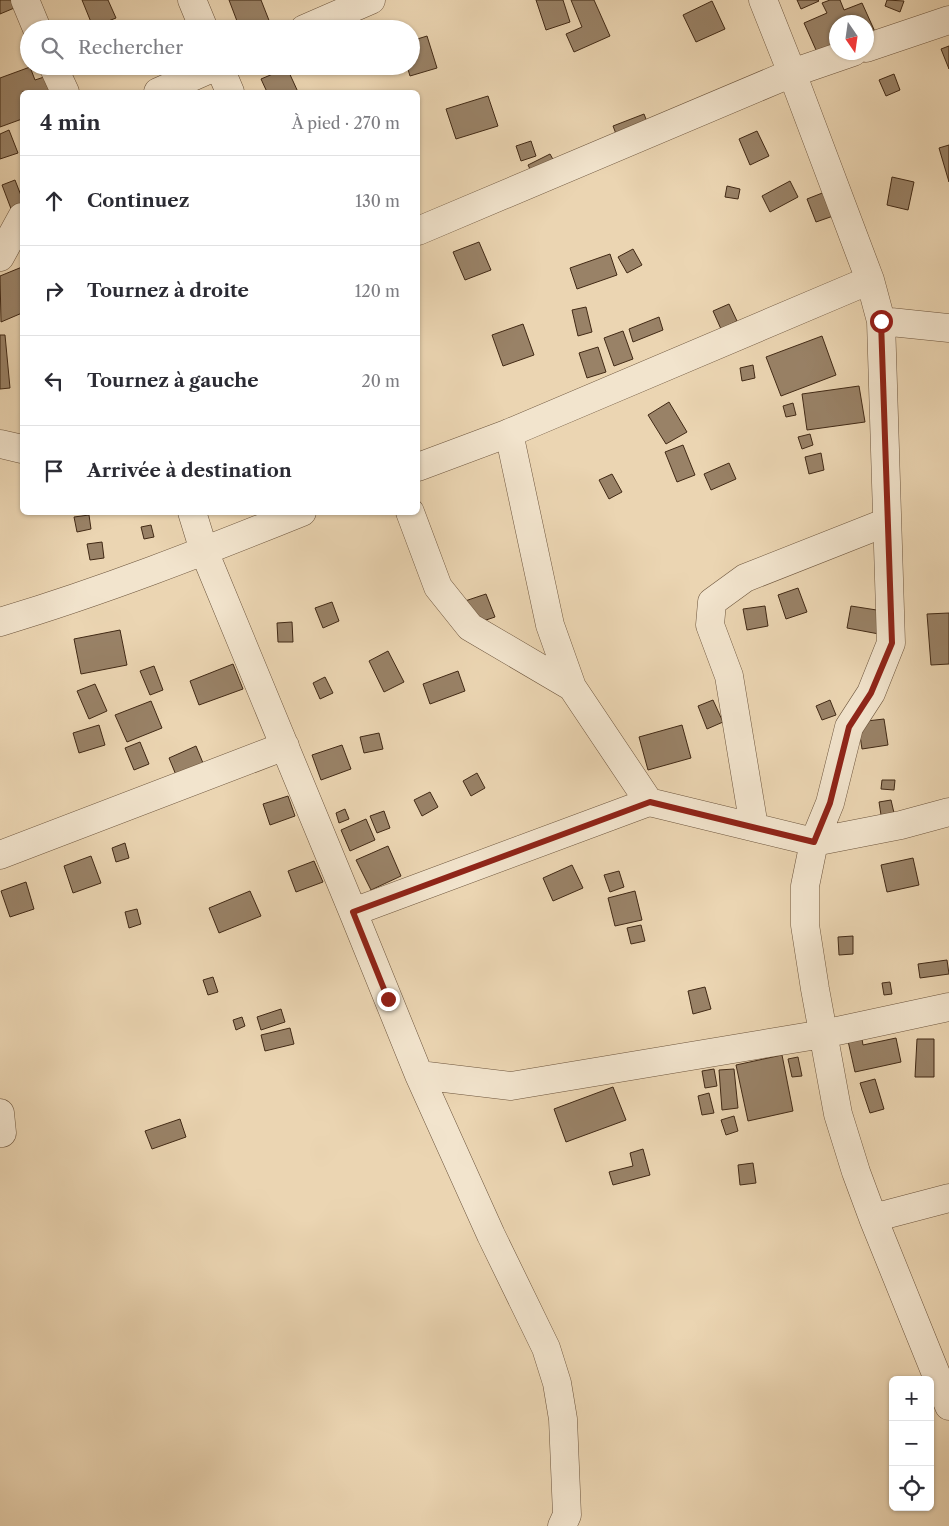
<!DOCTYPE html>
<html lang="fr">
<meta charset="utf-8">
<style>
:root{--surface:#fff;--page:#f2f2f3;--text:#2b2b33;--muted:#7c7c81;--line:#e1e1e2}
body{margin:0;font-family:"Libre Caslon Text",serif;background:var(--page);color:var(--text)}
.controls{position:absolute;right:15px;bottom:15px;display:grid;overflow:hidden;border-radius:8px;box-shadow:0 1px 4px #0004}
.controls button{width:45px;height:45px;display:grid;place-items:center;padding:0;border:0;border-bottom:1px solid var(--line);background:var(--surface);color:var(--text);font:25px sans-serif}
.compass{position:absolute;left:829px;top:15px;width:45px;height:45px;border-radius:50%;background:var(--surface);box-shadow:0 1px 4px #0004;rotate:167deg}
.stop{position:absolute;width:15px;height:15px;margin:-11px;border:4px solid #8f2418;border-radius:50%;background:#fff}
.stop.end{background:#8f2418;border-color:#fff;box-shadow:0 1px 5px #0008}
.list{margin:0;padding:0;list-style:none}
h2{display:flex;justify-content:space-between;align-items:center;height:65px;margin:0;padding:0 20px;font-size:21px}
h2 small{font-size:16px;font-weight:400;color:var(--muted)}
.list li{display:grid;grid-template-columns:32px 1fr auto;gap:15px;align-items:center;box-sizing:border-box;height:90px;padding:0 20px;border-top:1px solid var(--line)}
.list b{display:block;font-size:19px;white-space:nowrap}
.list em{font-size:16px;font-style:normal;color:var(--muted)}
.icon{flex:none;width:28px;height:28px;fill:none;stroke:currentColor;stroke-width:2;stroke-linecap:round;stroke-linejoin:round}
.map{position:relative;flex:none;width:949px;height:1526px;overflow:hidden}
.search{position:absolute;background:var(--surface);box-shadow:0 1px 4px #0004;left:20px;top:20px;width:400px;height:55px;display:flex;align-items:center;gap:12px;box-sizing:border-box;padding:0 18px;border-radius:28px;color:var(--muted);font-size:19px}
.panel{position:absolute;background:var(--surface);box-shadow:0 1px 4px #0004;left:20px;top:90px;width:400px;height:425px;border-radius:8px}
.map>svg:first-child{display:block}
.building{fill:#998267;stroke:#412915}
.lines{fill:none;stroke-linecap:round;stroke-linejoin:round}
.minor-casing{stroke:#6c543c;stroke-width:29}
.minor{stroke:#f2e4cd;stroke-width:28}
.route{stroke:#8f2418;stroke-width:6}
</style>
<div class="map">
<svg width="949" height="1526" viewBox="0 0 949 1526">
<rect width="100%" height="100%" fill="#ebd5b2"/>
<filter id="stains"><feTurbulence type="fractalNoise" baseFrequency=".004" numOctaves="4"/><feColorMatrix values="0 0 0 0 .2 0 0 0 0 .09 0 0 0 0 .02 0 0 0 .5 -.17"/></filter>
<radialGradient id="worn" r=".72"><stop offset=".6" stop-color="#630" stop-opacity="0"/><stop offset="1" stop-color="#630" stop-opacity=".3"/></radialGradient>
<path class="building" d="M 0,0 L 17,0 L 19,6 L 0,14 Z
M 82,0 L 108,0 L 116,18 L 93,27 Z
M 229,0 L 261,0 L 272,28 L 240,29 Z
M 536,0 L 563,0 L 570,22 L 546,30 Z
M 571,0 L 594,0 L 610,36 L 574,52 L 566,34 L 582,27 Z
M 797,0 L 818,0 L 819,1 L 801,9 Z
M 830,0 L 840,0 L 844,10 L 862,3 L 876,34 L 866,39 L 866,22 L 836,22 L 836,52 L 820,59 L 804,23 L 827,13 L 822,3 Z
M 887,0 L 904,1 L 900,12 L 885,6 Z
M 712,1 L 725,29 L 696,42 L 683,15 Z
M 427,36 L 437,68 L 410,76 L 407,66 L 411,66 L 411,41 Z
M 949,46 L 949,69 L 941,49 Z
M 30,67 L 35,80 L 47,76 L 53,92 L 22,92 L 22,119 L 0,127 L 0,78 Z
M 287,68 L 298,92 L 267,92 L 261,79 Z
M 894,74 L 900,90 L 886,96 L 879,80 Z
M 488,96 L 498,126 L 456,139 L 446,109 Z
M 644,114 L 649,127 L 618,139 L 613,126 Z
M 9,130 L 18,153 L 0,159 L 0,134 Z
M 757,131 L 769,156 L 750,165 L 739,139 Z
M 531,141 L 536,156 L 521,161 L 516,146 Z
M 949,145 L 949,182 L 939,148 Z
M 550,154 L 555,163 L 533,175 L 528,165 Z
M 892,177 L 914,182 L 908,210 L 887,205 Z
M 15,180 L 22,198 L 22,210 L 13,214 L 2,185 Z
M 790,181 L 798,197 L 770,212 L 762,196 Z
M 727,186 L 740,189 L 738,199 L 725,197 Z
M 830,190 L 839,214 L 816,222 L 807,199 Z
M 479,242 L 491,270 L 465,280 L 453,252 Z
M 633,249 L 642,265 L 627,273 L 618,257 Z
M 610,254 L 617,275 L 577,289 L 570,268 Z
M 22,267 L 22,313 L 1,322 L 0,276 Z
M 729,304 L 737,321 L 721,329 L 713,311 Z
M 586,307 L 592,332 L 578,336 L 572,310 Z
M 659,317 L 663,330 L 633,342 L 629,329 Z
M 523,324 L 534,355 L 503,366 L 492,335 Z
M 623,331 L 633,359 L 614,366 L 604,338 Z
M 0,335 L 5,335 L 10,388 L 0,389 Z
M 822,336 L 836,375 L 781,396 L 766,357 Z
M 598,347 L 606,372 L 587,378 L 579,353 Z
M 753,365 L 755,378 L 742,381 L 740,368 Z
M 859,386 L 865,422 L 807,430 L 802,394 Z
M 669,402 L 687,432 L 666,444 L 648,415 Z
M 793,403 L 796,415 L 786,417 L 783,406 Z
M 810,434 L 813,445 L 802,449 L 798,437 Z
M 683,445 L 695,475 L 677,482 L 665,452 Z
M 821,453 L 824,470 L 809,474 L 805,457 Z
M 729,463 L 736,479 L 711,490 L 704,474 Z
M 612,474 L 622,492 L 609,499 L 599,480 Z
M 89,515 L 91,529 L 77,532 L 74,517 Z
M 151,525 L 154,537 L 144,539 L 141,527 Z
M 102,542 L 104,558 L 90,560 L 87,544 Z
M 798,588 L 807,612 L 786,619 L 778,595 Z
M 486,594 L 495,617 L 474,624 L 465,601 Z
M 332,602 L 339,621 L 323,628 L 315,608 Z
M 765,606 L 768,626 L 747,630 L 743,609 Z
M 851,606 L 883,611 L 879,634 L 847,628 Z
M 949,613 L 949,664 L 931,665 L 927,614 Z
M 292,622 L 293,642 L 278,642 L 277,623 Z
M 120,630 L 127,665 L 81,674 L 74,639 Z
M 388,651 L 404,682 L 384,692 L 369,661 Z
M 233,664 L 243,689 L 199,705 L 190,681 Z
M 154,666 L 163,690 L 150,695 L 140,671 Z
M 458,671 L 465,691 L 430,704 L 423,684 Z
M 325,677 L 333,693 L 320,699 L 313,683 Z
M 95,684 L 107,711 L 89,719 L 77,691 Z
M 713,700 L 723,722 L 707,729 L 698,706 Z
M 830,700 L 836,715 L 822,720 L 816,706 Z
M 151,701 L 162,728 L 127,742 L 115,715 Z
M 884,719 L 888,745 L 862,749 L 858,722 Z
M 99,725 L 105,745 L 79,753 L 73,733 Z
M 682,725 L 691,758 L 648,770 L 639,737 Z
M 379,733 L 383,749 L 364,753 L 360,737 Z
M 140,742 L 149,764 L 134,770 L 125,748 Z
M 342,745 L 351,769 L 321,780 L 312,755 Z
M 196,746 L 203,763 L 176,775 L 169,758 Z
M 477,773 L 485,788 L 471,796 L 463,781 Z
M 882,780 L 895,780 L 894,790 L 881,789 Z
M 430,792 L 438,807 L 422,816 L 414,800 Z
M 288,796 L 295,816 L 270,825 L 263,804 Z
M 891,800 L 894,813 L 881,815 L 879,802 Z
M 345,809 L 349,819 L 339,823 L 336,813 Z
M 384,811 L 390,828 L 377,833 L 370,816 Z
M 366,819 L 375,840 L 350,851 L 341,830 Z
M 125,843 L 129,858 L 116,862 L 112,848 Z
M 388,846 L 401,876 L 371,890 L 356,860 Z
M 91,856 L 101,883 L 73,893 L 64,866 Z
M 913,858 L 919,885 L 887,892 L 881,865 Z
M 314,861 L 323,882 L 296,892 L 288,871 Z
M 572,865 L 583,888 L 553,901 L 543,878 Z
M 619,871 L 624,887 L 610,892 L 604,875 Z
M 26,882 L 34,909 L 10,917 L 1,891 Z
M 250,891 L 261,916 L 219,933 L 209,908 Z
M 635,891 L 642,920 L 615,926 L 608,898 Z
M 137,909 L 141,924 L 129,928 L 125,912 Z
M 641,925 L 645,941 L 631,944 L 627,928 Z
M 853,936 L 853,954 L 839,955 L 838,937 Z
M 947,960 L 949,974 L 920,978 L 918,964 Z
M 213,977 L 218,992 L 208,995 L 203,980 Z
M 890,982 L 892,994 L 884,995 L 882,983 Z
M 705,987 L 711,1009 L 693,1014 L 688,991 Z
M 281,1009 L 285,1022 L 261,1030 L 257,1017 Z
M 242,1017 L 245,1026 L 236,1030 L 233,1020 Z
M 290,1028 L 294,1044 L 265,1051 L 261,1035 Z
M 896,1038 L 901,1062 L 855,1072 L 848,1041 L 862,1039 L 863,1045 Z
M 917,1039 L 934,1039 L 934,1077 L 915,1077 Z
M 782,1055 L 793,1111 L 748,1121 L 736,1065 Z
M 798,1057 L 802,1076 L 792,1077 L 788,1059 Z
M 714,1069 L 717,1086 L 705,1088 L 702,1071 Z
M 734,1069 L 738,1108 L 722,1110 L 719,1070 Z
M 875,1079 L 884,1109 L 870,1113 L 860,1083 Z
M 613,1087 L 626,1120 L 566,1142 L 554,1109 Z
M 709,1093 L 714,1113 L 702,1115 L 698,1096 Z
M 734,1116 L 738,1131 L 726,1135 L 721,1120 Z
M 180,1119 L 186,1137 L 152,1149 L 145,1131 Z
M 643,1149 L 650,1175 L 613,1185 L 609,1172 L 633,1166 L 630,1153 Z
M 753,1163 L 756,1183 L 740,1185 L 738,1165 Z"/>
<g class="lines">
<g class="minor-casing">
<path id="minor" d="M 25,0 L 37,29
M 192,0 L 204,29
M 763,0 L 792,73 L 870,280 L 881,321 L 891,643 L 871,693 L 849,727 L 830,803 L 814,842 L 805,886 L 805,925 L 815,989 L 838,1114 L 856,1172 L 873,1218 L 949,1406
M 304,29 L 371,0
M 866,48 L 949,20
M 53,66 L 65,92
M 219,66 L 230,92
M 158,92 L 217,66
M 418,231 L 792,73 L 853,52
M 0,257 L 22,217
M 881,321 L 949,328
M 509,433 L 550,625 L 572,687 L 649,802
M 0,444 L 22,449
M 418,467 L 509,433 L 870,280
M 192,512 L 204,551 L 353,912 L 419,1075 L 491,1235 L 546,1348 L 557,1383 L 563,1419 L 567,1515 L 562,1526
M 410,512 L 438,587 L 470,627 L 572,687
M 0,622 C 103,591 203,552 302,512
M 754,827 L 729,676 L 710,625 L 712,602 L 745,578 L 887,522
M 0,855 L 285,746
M 353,912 L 649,802 L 814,842 L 901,825 L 949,812
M 419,1075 L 511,1086 L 823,1034 L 949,1007
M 0,1113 L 2,1133
M 873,1218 L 949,1198"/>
</g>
<use href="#minor" class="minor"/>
</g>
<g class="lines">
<path class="route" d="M 388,999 L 353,912 L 650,802 L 814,842 L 830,803 L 849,727 L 871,693 L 892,643 L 881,321"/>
</g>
<rect width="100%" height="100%" filter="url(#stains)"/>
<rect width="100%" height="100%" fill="url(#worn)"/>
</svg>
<div class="controls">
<button>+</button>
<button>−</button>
<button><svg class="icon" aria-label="locate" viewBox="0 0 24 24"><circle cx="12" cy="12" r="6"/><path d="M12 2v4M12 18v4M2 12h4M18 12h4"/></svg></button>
</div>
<svg class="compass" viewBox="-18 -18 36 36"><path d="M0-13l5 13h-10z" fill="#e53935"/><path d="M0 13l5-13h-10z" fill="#7c7c81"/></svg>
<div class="stop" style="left:881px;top:321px"></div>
<div class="stop end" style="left:388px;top:999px"></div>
<div class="search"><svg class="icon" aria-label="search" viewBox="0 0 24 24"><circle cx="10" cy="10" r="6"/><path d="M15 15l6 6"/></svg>Rechercher</div>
<section class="panel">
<h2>4 min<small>À pied · 270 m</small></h2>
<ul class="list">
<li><svg class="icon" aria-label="ahead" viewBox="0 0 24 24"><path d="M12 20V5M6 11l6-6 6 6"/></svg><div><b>Continuez</b></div><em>130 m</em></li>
<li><svg class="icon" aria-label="right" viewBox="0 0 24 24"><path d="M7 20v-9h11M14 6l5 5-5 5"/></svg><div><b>Tournez à droite</b></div><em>120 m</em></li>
<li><svg class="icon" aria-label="left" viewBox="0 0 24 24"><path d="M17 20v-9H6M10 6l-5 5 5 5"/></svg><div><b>Tournez à gauche</b></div><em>20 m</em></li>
<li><svg class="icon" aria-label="arrive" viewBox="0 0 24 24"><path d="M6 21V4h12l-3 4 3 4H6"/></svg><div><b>Arrivée à destination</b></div></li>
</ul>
</section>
</div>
